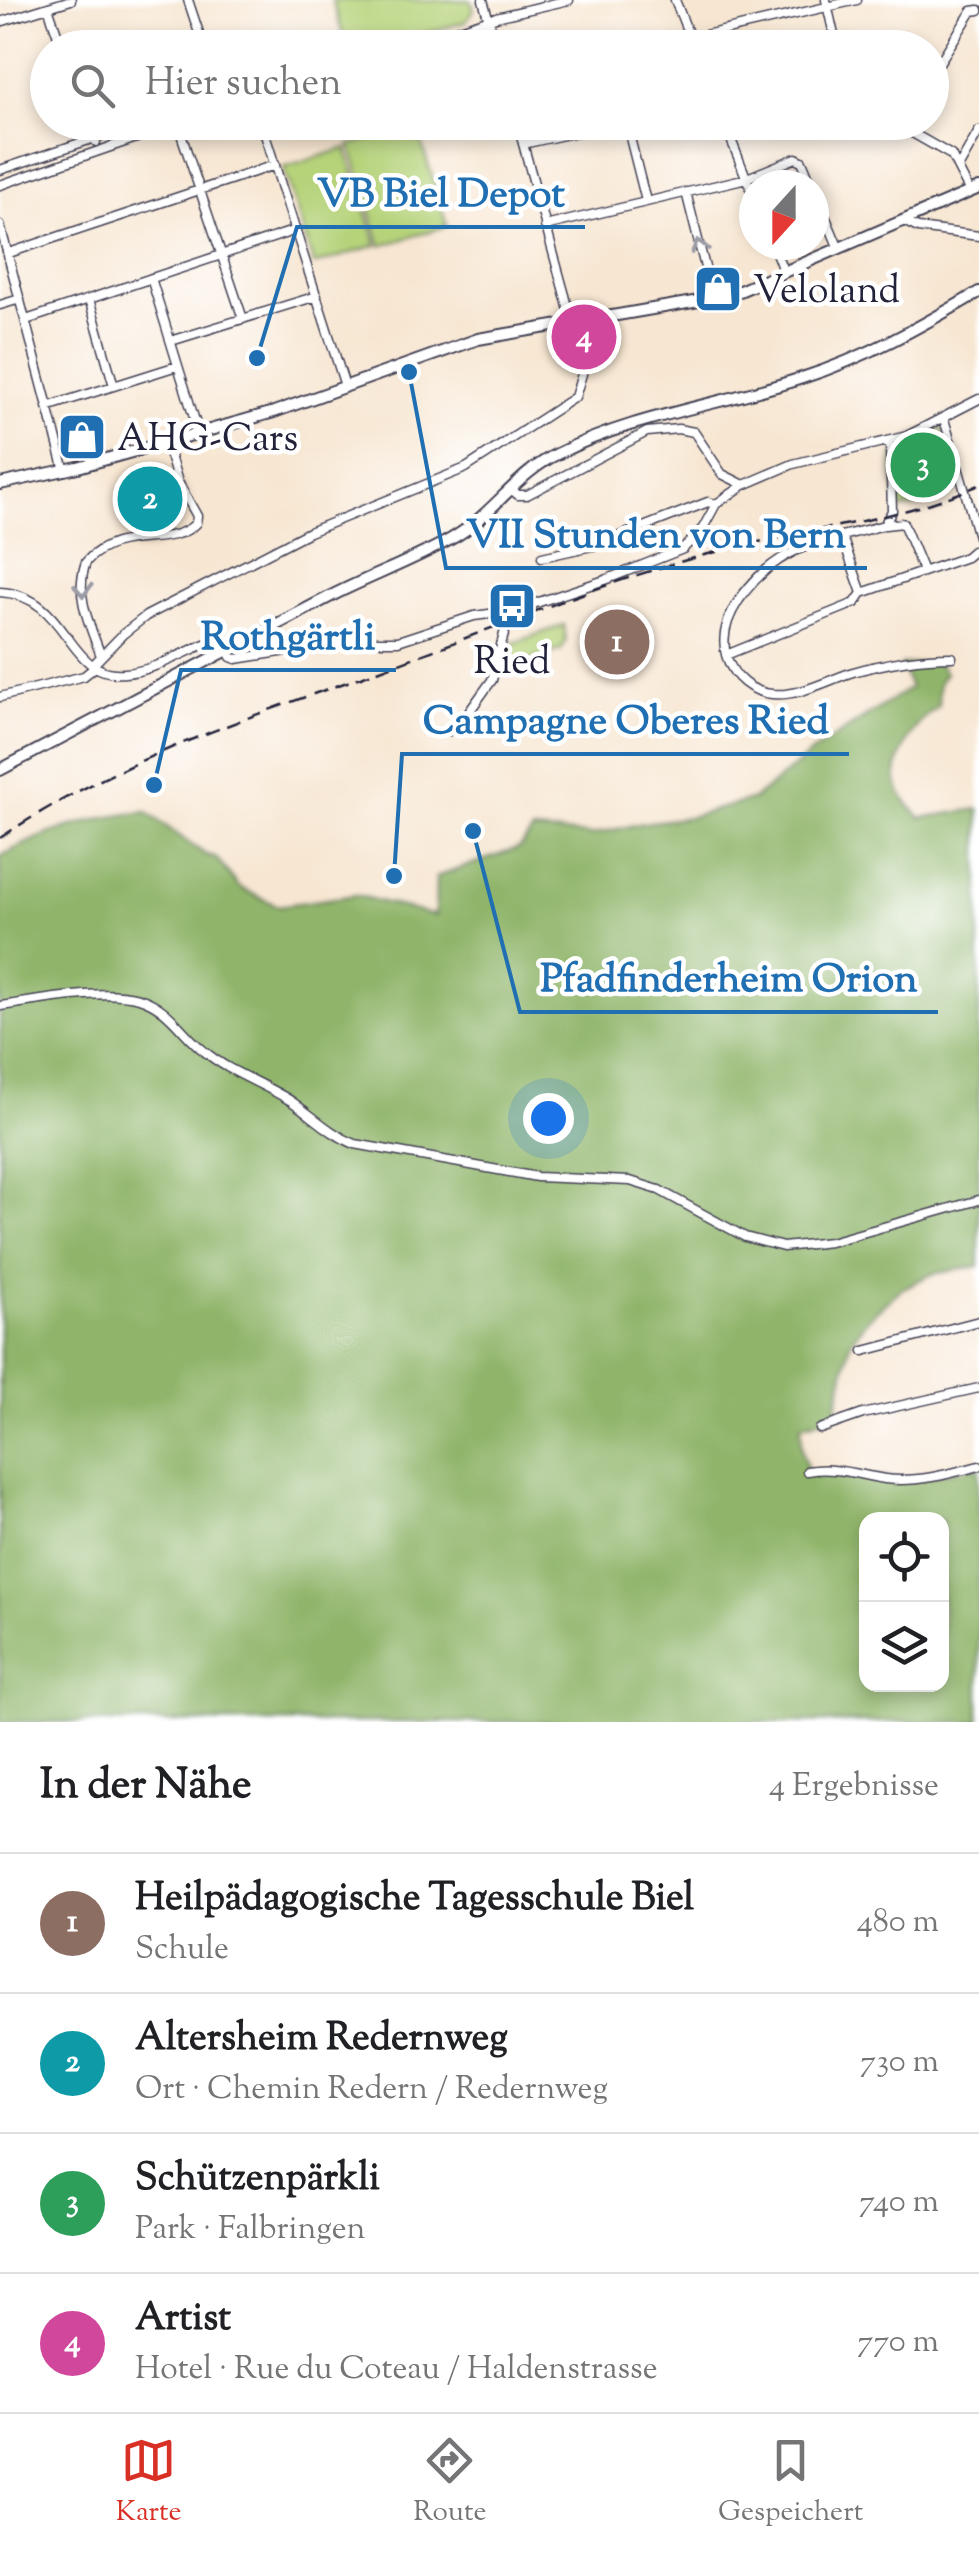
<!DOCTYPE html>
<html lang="de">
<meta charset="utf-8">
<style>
:root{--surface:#fff;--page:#f2f2f2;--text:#202124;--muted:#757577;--line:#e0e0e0;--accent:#d93025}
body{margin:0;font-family:"Sorts Mill Goudy",serif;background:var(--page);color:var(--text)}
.controls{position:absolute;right:30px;bottom:30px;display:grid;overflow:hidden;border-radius:20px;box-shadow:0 5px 15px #0003}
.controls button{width:90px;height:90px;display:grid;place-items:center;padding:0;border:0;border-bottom:2px solid var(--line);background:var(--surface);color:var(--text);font:50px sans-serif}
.compass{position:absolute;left:739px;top:170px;width:90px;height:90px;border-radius:50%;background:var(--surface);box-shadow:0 5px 15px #0003;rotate:201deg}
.you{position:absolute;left:548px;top:1118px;width:35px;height:35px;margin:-25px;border:8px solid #fff;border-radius:50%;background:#1a73e8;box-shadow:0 0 0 15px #1a73e833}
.badge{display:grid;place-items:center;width:65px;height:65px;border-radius:50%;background:var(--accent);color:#fff;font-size:32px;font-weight:700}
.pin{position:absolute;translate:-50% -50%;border:5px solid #fff;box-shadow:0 2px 10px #0006}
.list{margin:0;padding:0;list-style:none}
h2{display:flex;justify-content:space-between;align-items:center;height:130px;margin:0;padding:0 40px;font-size:42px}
h2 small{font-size:32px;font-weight:400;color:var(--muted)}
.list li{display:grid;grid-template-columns:65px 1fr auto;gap:30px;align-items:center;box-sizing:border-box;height:140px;padding:0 40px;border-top:2px solid var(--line)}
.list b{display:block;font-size:38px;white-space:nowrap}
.list p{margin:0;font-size:32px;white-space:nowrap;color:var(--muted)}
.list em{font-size:32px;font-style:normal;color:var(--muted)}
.icon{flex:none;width:55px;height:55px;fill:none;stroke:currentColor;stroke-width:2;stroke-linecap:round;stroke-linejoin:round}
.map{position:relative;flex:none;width:979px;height:1722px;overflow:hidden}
.search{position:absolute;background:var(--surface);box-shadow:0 5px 15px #0003;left:30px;right:30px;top:30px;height:110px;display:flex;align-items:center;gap:25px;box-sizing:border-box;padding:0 35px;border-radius:55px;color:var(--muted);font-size:38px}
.sheet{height:690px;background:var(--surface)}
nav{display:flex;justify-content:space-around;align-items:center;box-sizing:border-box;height:140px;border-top:2px solid var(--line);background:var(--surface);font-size:28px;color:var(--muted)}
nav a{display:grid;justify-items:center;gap:5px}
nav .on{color:var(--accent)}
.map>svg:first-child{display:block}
.green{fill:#b6d37a;stroke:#6c7a5a;stroke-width:2.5}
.forest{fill:#90b56a;stroke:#596c52;stroke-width:2.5;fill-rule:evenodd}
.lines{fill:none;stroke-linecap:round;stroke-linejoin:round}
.minor-casing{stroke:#423f52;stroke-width:11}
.major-casing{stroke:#423f52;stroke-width:14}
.minor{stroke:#fff;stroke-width:8}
.major{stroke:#fff;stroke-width:10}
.rail{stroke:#22223b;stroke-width:2.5;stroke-dasharray:15 8;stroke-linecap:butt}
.minor-bridge-casing{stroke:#423f52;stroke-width:11;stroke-linecap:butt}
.minor-bridge{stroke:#fff;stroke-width:8}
.oneway{stroke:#9c9ca7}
.labels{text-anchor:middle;stroke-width:9;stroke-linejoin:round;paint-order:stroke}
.poi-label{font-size:38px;fill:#22223b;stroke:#fff;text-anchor:start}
.leader{fill:none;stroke:#1f6fb2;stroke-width:4}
.callout-dot{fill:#1f6fb2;stroke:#fff;stroke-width:4}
.callout-label{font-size:40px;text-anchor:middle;font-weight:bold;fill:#1f6fb2;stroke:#fff;stroke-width:9;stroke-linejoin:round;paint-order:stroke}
</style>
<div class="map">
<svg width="979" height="1722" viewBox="0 0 979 1722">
<rect width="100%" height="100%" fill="#fff"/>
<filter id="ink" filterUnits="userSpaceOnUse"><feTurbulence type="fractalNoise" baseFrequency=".01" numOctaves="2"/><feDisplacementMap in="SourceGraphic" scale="20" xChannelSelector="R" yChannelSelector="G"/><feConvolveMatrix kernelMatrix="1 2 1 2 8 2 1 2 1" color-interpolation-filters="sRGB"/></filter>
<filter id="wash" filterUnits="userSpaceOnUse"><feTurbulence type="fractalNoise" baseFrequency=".0048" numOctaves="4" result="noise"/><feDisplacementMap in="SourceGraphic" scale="40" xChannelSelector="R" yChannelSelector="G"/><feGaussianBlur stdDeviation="2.25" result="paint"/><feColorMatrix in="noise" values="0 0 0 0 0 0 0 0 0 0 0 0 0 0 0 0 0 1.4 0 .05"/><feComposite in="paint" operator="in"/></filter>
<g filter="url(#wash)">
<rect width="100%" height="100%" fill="#f7e6d1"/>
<path class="green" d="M 332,0 L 471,0 L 474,9 L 466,22 L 373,47 L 347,47 Z
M 416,125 L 447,226 L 381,246 L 350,145 Z
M 346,148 L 377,245 L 314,265 L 283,168 Z
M 941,426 L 961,486 L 925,504 L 898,510 C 891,449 883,452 941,426 Z
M 564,625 L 566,641 L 561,650 L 504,669 L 508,645 Z"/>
<path class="forest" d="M 938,662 L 945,673 L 939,682 L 938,706 C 916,721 890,760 898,786 C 901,798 913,809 921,818 L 979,809 L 979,1266 L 932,1274 L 901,1289 L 866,1320 L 850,1343 L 835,1416 L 801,1425 L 802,1450 L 808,1471 L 909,1480 L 979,1466 L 979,1722 L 0,1722 L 0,857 C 46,830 93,817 146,812 L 206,855 L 215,857 L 240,888 L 278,906 L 356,895 L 435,916 L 436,877 L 519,848 L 533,831 L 591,835 L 643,823 L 690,817 L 754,799 L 818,748 L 910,688 L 901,665 ZM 866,1520 L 942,1520 L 942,1684 L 866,1684 Z"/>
</g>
<g filter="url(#ink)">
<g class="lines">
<g class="minor-casing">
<path id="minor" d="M 188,0 L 204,48
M 483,0 L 497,48
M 675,0 L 694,48
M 826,0 L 837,48
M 48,7 L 62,48
M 0,22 L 71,0
M 169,48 L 201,39
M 403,48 L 496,17 L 569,0
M 649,48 L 857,0
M 932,74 L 972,11 L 979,10
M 89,122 L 96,142
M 177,122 L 243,319
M 261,122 L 345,386
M 626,122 L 646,201
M 724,122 L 754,197
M 893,122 L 951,155 L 970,192
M 523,144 L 623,122
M 958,168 L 979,131
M 0,170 L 142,122
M 0,185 L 180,123
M 814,189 L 839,249
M 686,192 L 713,299
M 903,221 L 918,228 L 979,236
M 0,225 L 65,471
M 545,226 L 747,178 L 796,158 L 802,161 L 812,185
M 773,245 L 784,273
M 9,253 L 275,165
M 151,278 L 199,434
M 89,299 L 114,386
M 0,305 L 20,299
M 26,320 L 296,230
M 171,341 L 317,296
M 47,407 L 177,366
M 944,419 L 979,540
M 890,442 L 892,511 L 884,525 C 821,543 780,542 739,600 C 727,618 720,637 727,658 C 734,678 751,692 772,694 C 799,697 828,680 853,672 C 885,663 919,657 952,657
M 511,489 L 518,495 L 527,495 L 647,432 L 678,429 L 694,432 L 722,474 L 744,485
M 885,525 L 903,523 L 923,571
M 842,537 L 862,593
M 542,557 L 597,545 L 708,502 L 716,504
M 0,592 C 71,596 65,679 125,673 C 156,671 186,650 215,640 L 224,642 L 231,657 L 236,659 L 351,641 L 398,641 L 474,616 L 512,611 L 605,580 L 683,549 L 703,528 L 716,504 L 744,485 L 793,464 L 907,436 L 979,399
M 726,655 L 855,603 L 862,593 L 966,557 L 973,551
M 101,656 C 90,625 74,595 86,562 C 118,525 171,550 196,523 L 197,516 L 178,482 L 166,443
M 92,666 L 123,634 L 146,616 L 309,532 L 466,468 L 575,397 L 582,374 L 574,328 L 517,122
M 0,697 L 84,676 L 95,667
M 449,731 L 464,719 L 492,680 L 505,630
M 0,1006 C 39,1001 101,988 139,998 C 169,1007 181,1033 204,1051 C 230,1073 263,1083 291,1101 C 313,1116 330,1134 355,1144 L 537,1177 L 630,1181 L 659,1190 L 745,1237 L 783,1247 L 830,1242 L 979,1200
M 864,1351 L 979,1321
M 820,1429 L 863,1414 L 979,1388
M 807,1471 C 836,1466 857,1475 885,1479 C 916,1483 949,1474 979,1466"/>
</g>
<g class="major-casing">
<path id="major" d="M 0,484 L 78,467 L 274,412 L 478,339 L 728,296 L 979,188
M 0,770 C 112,711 223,652 335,594 C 373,575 414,560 451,539 C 491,517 516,474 557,454 C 634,415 721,405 802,378 C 865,358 922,326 979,292"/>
</g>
<use href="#minor" class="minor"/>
<use href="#major" class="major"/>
<path class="rail" d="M 0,838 C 119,757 261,714 394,665 C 495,628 597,584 701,556 C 793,530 891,524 979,485"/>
<g class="minor-bridge-casing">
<path id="minor-bridge" d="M 505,630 L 509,620"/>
</g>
<use href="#minor-bridge" class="minor-bridge"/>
</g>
<defs><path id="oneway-chevron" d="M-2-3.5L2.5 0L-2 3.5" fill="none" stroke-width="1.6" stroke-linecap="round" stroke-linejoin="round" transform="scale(2.5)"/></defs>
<g class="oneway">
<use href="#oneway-chevron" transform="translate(699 246) rotate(-104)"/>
<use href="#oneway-chevron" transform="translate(83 590) rotate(89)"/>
</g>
</g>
<defs>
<g id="shop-square" transform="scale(2.5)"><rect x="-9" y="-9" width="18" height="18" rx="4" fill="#1f6fb2" stroke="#fff"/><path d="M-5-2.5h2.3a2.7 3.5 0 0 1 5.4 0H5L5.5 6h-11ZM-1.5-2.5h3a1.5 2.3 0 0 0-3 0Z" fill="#fff"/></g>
<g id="bus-square" transform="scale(2.5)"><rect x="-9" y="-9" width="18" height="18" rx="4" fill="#1f6fb2" stroke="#fff"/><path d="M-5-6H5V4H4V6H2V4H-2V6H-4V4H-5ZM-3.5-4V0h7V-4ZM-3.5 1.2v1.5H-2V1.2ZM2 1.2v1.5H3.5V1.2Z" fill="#fff"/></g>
</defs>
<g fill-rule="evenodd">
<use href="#shop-square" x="718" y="289"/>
<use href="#shop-square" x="82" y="437"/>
<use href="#bus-square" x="512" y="606"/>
</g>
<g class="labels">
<g class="poi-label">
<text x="753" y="302">Veloland</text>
<text x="117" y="450">AHG-Cars</text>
<text x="512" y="673" text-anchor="middle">Ried</text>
</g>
</g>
<path class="leader" d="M257 358L297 227H585M409 372L446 568H867M154 785L181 670H396M394 876L402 754H849M473 831L520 1012H938"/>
<g class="callout-dot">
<circle cx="257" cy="358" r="10"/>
<circle cx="409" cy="372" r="10"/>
<circle cx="154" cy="785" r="10"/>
<circle cx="394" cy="876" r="10"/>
<circle cx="473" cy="831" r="10"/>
</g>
<g class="callout-label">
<text x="441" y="206">VB Biel Depot</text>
<text x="656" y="547">VII Stunden von Bern</text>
<text x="288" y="649">Rothgärtli</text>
<text x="626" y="733">Campagne Oberes Ried</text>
<text x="729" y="991">Pfadfinderheim Orion</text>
</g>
</svg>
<div class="controls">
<button><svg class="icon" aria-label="locate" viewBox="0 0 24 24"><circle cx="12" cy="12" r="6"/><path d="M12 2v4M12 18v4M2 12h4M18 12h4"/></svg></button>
<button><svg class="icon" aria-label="layers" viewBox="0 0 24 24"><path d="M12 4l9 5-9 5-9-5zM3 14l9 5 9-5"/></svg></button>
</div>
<svg class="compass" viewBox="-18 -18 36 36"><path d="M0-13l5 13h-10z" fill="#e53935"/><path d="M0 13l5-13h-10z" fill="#757577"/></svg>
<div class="you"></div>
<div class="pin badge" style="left:617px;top:642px;background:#8d6e63">1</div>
<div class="pin badge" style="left:150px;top:499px;background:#0f9aa8">2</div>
<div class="pin badge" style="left:923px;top:465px;background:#2e9e5b">3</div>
<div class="pin badge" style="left:584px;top:337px;background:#d1479c">4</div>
<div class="search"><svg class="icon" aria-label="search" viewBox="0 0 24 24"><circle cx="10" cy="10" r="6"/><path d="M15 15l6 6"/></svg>Hier suchen</div>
</div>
<section class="sheet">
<h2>In der Nähe<small>4 Ergebnisse</small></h2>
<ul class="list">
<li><span class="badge" style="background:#8d6e63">1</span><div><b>Heilpädagogische Tagesschule Biel</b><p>Schule</p></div><em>480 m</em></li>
<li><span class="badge" style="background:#0f9aa8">2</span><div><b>Altersheim Redernweg</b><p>Ort · Chemin Redern / Redernweg</p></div><em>730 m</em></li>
<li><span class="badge" style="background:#2e9e5b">3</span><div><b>Schützenpärkli</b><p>Park · Falbringen</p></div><em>740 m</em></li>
<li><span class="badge" style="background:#d1479c">4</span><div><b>Artist</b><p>Hotel · Rue du Coteau / Haldenstrasse</p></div><em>770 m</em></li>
</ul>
</section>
<nav>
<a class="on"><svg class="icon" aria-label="map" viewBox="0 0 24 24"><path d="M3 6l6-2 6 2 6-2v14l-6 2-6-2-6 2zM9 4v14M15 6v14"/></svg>Karte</a>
<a><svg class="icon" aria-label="directions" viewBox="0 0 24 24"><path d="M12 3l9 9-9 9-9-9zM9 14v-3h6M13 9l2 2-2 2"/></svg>Route</a>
<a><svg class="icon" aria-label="saved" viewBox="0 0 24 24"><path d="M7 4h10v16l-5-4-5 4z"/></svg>Gespeichert</a>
</nav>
